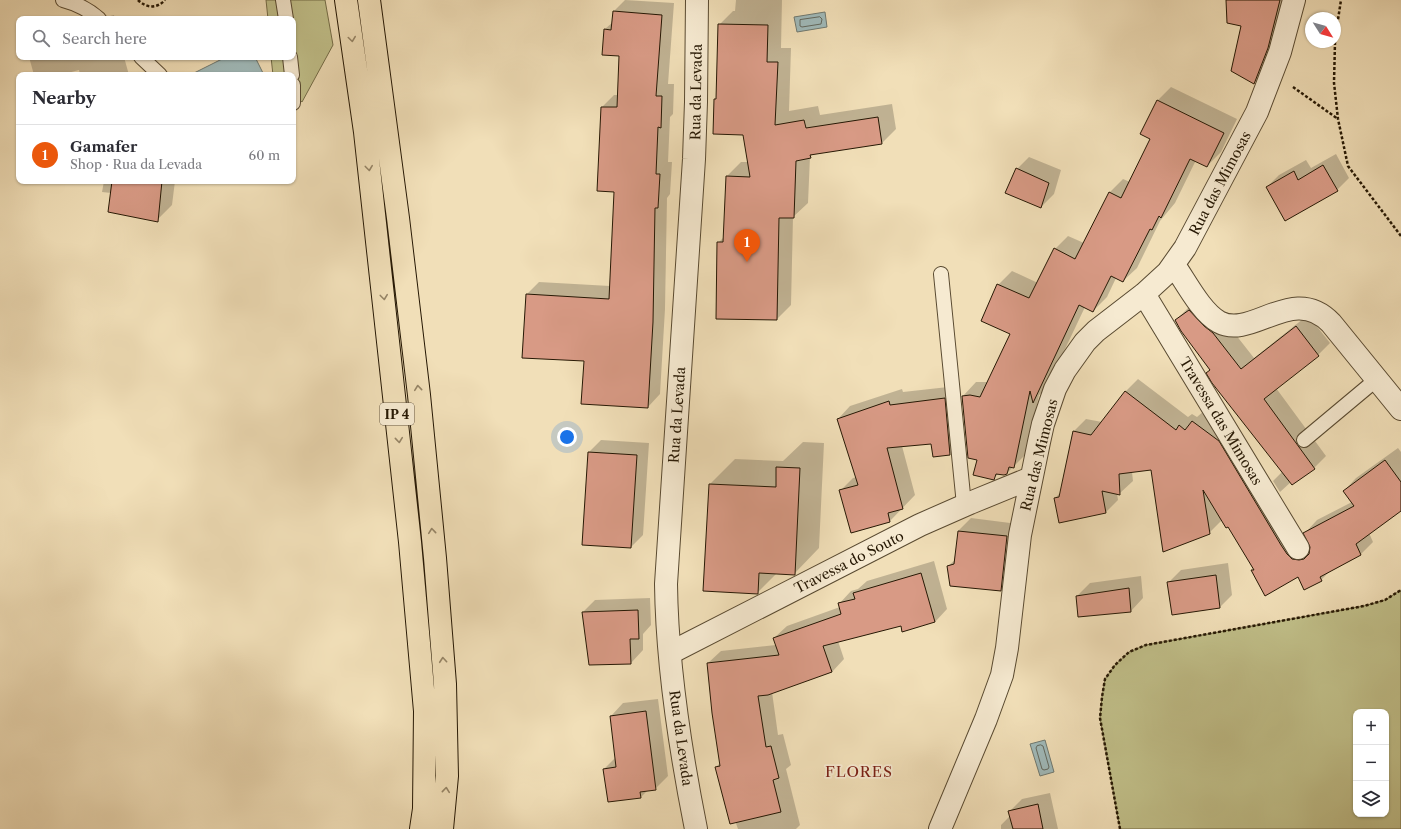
<!DOCTYPE html>
<meta charset="utf-8">
<style>
:root{--surface:#fff;--page:#f7f7f7;--text:#2b2b33;--muted:#7c7c81;--line:#e1e1e2;--accent:#ea580c}
body{margin:0;font-family:"Libre Caslon Text",serif;background:var(--page);color:var(--text)}
.controls{position:absolute;right:12px;bottom:12px;display:grid;overflow:hidden;border-radius:8px;box-shadow:0 1px 3px #0004}
.controls button{width:36px;height:36px;display:grid;place-items:center;padding:0;border:0;border-bottom:1px solid var(--line);background:var(--surface);color:var(--text);font:20px sans-serif}
.compass{position:absolute;left:1305px;top:12px;width:36px;height:36px;border-radius:50%;background:var(--surface);box-shadow:0 1px 3px #0004;rotate:127deg}
.you{position:absolute;left:567px;top:437px;width:14px;height:14px;margin:-10px;border:3px solid #fff;border-radius:50%;background:#1a73e8;box-shadow:0 0 0 6px #1a73e833}
.badge{display:grid;place-items:center;width:26px;height:26px;border-radius:50%;background:var(--accent);color:#fff;font-size:13px;font-weight:700}
.pin{position:absolute;translate:-50% -33px;filter:drop-shadow(0 1px 2px #0008)}
.pin::after{content:'';position:absolute;top:21px;width:14px;height:12px;background:inherit;clip-path:polygon(0 0,100% 0,50% 100%)}
.list{margin:0;padding:0;list-style:none}
h2{display:flex;justify-content:space-between;align-items:center;height:52px;margin:0;padding:0 16px;font-size:17px}
h2 small{font-size:13px;font-weight:400;color:var(--muted)}
.list li{display:grid;grid-template-columns:26px 1fr auto;gap:12px;align-items:center;box-sizing:border-box;height:60px;padding:0 16px;border-top:1px solid var(--line)}
.list b{display:block;font-size:15px;white-space:nowrap}
.list p{margin:0;font-size:13px;white-space:nowrap;color:var(--muted)}
.list em{font-size:13px;font-style:normal;color:var(--muted)}
.icon{flex:none;width:22px;height:22px;fill:none;stroke:currentColor;stroke-width:2;stroke-linecap:round;stroke-linejoin:round}
.map{position:relative;flex:none;width:1401px;height:829px;overflow:hidden}
.search{position:absolute;background:var(--surface);box-shadow:0 1px 3px #0004;left:16px;top:16px;width:280px;height:44px;display:flex;align-items:center;gap:10px;box-sizing:border-box;padding:0 14px;border-radius:8px;color:var(--muted);font-size:15px}
.panel{position:absolute;background:var(--surface);box-shadow:0 1px 3px #0004;left:16px;top:72px;width:280px;height:112px;border-radius:8px}
.map>svg:first-child{display:block}
.green{fill:#c1c08a;stroke:#746c47;fill-rule:evenodd}
.water{fill:#a0baba;stroke:#6f7971}
.shadow{fill:#0003}
.lines{fill:none;stroke-linecap:round;stroke-linejoin:round}
.shore{stroke:#63695f;stroke-width:1}
.building{fill:#d89a85;stroke:#261804}
.service-casing{stroke:#594a31;stroke-width:16}
.minor-casing{stroke:#594a31;stroke-width:24}
.tertiary-casing{stroke:#594a31;stroke-width:24}
.trunk-casing{stroke:#261804;stroke-width:24}
.path{stroke:#261804;stroke-width:2.5;stroke-dasharray:3 2;stroke-linecap:butt}
.service{stroke:#f6ead1;stroke-width:14}
.minor{stroke:#f6ead1;stroke-width:22}
.tertiary{stroke:#f6ead1;stroke-width:22}
.trunk{stroke:#f1dfb8;stroke-width:22}
.oneway{stroke:#968567}
.labels{text-anchor:middle;stroke-width:3.5;stroke-linejoin:round;paint-order:stroke}
.shield{fill:#f6ead1;stroke:#645742;stroke-width:1}
.shield-label{font-size:13px;font-weight:bold;fill:#261804}
.street-label{font-size:14px;fill:#261804;stroke:#f6ead1}
.neighbourhood-label{font-size:15px;letter-spacing:1px;fill:#7a1f14;stroke:#f6ead1}
</style>
<div class="map">
<svg width="1401" height="829" viewBox="0 0 1401 829">
<rect width="100%" height="100%" fill="#f1dfb8"/>
<filter id="stains"><feTurbulence type="fractalNoise" baseFrequency=".005" numOctaves="4"/><feColorMatrix values="0 0 0 0 .2 0 0 0 0 .09 0 0 0 0 .02 0 0 0 .5 -.17"/></filter>
<radialGradient id="worn" r=".72"><stop offset=".6" stop-color="#630" stop-opacity="0"/><stop offset="1" stop-color="#630" stop-opacity=".3"/></radialGradient>
<path class="green" d="M 266,0 L 325,0 L 333,45 L 302,102 L 293,94 L 293,75 L 273,75 L 271,57 L 293,57 L 293,19 L 268,19 Z
M 1401,590 L 1401,829 L 1120,829 L 1100,718 L 1102,697 L 1105,679 L 1115,665 L 1129,652 L 1146,645 L 1364,606 L 1385,600 ZM 1356,712 L 1386,712 L 1386,814 L 1356,814 Z"/>
<path class="water" d="M 825,12 L 827,27 L 797,32 L 794,17 Z
M 226,57 L 255,57 L 264,75 L 193,75 L 192,74 Z
M 1045,740 L 1054,772 L 1040,776 L 1030,744 Z"/>
<path class="shadow" d="M 625,0 L 674,3 L 668,84 L 674,84 L 673,114 L 670,117 L 668,162 L 672,162 L 670,194 L 667,198 L 665,309 L 660,394 L 648,407 L 585,360 L 527,294 L 539,282 L 610,286 L 615,191 L 602,107 L 614,95 L 619,95 L 620,55 L 605,29 L 613,22 L 614,11 Z
M 736,0 L 782,0 L 781,48 L 791,48 L 789,111 L 818,106 L 820,115 L 892,104 L 896,129 L 882,143 L 814,153 L 810,157 L 808,203 L 793,217 L 791,305 L 777,319 L 718,243 L 725,236 L 727,176 L 741,162 L 748,162 L 744,134 L 715,100 L 717,97 L 719,25 L 733,11 L 735,11 Z
M 1227,0 L 1290,0 L 1267,70 L 1254,83 L 1242,25 Z
M 114,15 L 115,19 L 99,19 Z
M 29,57 L 124,57 L 129,75 L 80,75 L 79,70 L 60,75 L 34,75 Z
M 1171,87 L 1237,119 L 1221,152 L 1207,166 L 1196,160 L 1175,203 L 1160,221 L 1137,268 L 1123,281 L 1116,278 L 1107,297 L 1093,311 L 1085,307 L 1046,389 L 1039,395 L 1027,453 L 1007,473 L 999,473 L 993,479 L 978,459 L 963,396 L 976,382 L 988,382 L 1011,333 L 998,285 L 1012,271 L 1038,283 L 1055,249 L 1068,236 L 1084,243 L 1110,192 L 1123,179 L 1130,182 L 1152,139 L 1157,101 Z
M 1336,154 L 1349,178 L 1337,190 L 1267,187 L 1279,175 L 1306,160 L 1311,168 Z
M 1029,157 L 1061,170 L 1054,194 L 1041,207 L 1017,169 Z
M 104,181 L 175,181 L 172,205 L 157,220 L 111,193 L 102,192 Z
M 1201,298 L 1225,321 L 1254,358 L 1308,315 L 1330,343 L 1318,355 L 1276,388 L 1326,456 L 1314,468 L 1291,482 L 1280,492 L 1273,481 L 1283,471 L 1176,320 L 1188,308 Z
M 1138,379 L 1188,417 L 1192,414 L 1197,417 L 1205,410 L 1305,547 L 1312,548 L 1305,533 L 1317,520 L 1352,502 L 1344,491 L 1356,478 L 1398,448 L 1401,452 L 1401,510 L 1369,533 L 1373,542 L 1361,554 L 1332,569 L 1321,580 L 1298,576 L 1252,570 L 1254,568 L 1229,526 L 1222,520 L 1209,533 L 1152,469 L 1132,472 L 1133,481 L 1120,493 L 1117,493 L 1118,500 L 1106,512 L 1060,522 L 1055,498 L 1061,492 L 1073,432 L 1086,419 L 1102,422 L 1126,391 Z
M 957,386 L 963,441 L 950,454 L 934,456 L 932,443 L 902,446 L 915,495 L 890,521 L 840,491 L 853,478 L 857,477 L 838,419 L 850,406 L 902,389 L 903,392 Z
M 601,440 L 649,443 L 643,535 L 631,547 L 589,452 Z
M 803,442 L 824,443 L 819,548 L 794,574 L 777,573 L 757,593 L 710,484 L 735,459 L 783,461 Z
M 971,518 L 1019,524 L 1013,577 L 1001,590 L 948,566 L 956,559 L 958,531 Z
M 934,561 L 947,609 L 935,622 L 901,624 L 838,641 L 844,659 L 832,672 L 772,692 L 778,735 L 783,734 L 791,765 L 786,769 L 800,825 L 796,829 L 738,829 L 716,767 L 720,763 L 708,663 L 721,651 L 776,645 L 774,638 L 787,626 L 840,607 L 839,604 L 851,591 L 858,589 L 867,581 Z
M 1228,563 L 1232,595 L 1220,607 L 1168,583 L 1181,570 Z
M 1141,576 L 1143,598 L 1131,611 L 1077,596 L 1090,583 Z
M 650,598 L 651,625 L 643,634 L 643,650 L 631,663 L 583,612 L 595,600 Z
M 658,699 L 668,776 L 655,789 L 648,790 L 641,797 L 604,769 L 616,757 L 611,716 L 623,703 Z
M 1050,793 L 1058,829 L 1001,829 L 1001,825 L 1011,815 L 1010,811 L 1022,799 Z"/>
<g class="lines">
<path class="shore" d="M 820,17 L 822,19 L 821,24 L 802,27 L 800,26 L 800,20 Z
M 1041,745 L 1043,746 L 1049,767 L 1048,769 L 1044,770 L 1042,769 L 1036,748 L 1037,746 Z"/>
</g>
<path class="building" d="M 1226,0 L 1280,0 L 1268,48 L 1254,84 L 1231,71 L 1241,26 L 1227,23 Z
M 613,11 L 662,15 L 656,96 L 662,96 L 661,128 L 658,127 L 656,174 L 660,174 L 658,208 L 655,208 L 653,322 L 648,408 L 581,404 L 584,361 L 522,358 L 526,294 L 609,299 L 614,192 L 597,191 L 601,107 L 617,107 L 619,56 L 602,55 L 604,29 L 611,30 Z
M 718,24 L 768,25 L 767,62 L 778,62 L 775,125 L 804,120 L 806,128 L 878,117 L 882,144 L 810,155 L 811,158 L 796,161 L 794,218 L 779,218 L 777,320 L 716,319 L 717,242 L 723,242 L 726,176 L 750,177 L 743,135 L 713,134 L 714,99 L 716,99 Z
M 1157,100 L 1224,133 L 1207,167 L 1190,159 L 1161,218 L 1159,216 L 1152,230 L 1150,229 L 1123,282 L 1111,276 L 1093,312 L 1079,305 L 1033,403 L 1030,391 L 1014,468 L 1009,467 L 1007,474 L 1004,475 L 996,474 L 994,480 L 973,475 L 977,460 L 968,458 L 962,396 L 970,395 L 980,397 L 1010,334 L 981,321 L 997,284 L 1029,298 L 1054,248 L 1075,259 L 1109,192 L 1121,198 L 1150,139 L 1140,134 Z
M 1323,165 L 1338,191 L 1285,221 L 1266,187 L 1294,171 L 1298,180 Z
M 1016,168 L 1049,183 L 1041,208 L 1005,193 Z
M 112,181 L 162,181 L 158,222 L 108,212 Z
M 1189,310 L 1204,326 L 1213,333 L 1241,369 L 1296,326 L 1319,356 L 1264,399 L 1315,469 L 1292,485 L 1212,383 L 1206,373 L 1210,370 L 1181,331 L 1175,320 Z
M 1125,391 L 1176,430 L 1179,425 L 1185,430 L 1192,421 L 1219,441 L 1281,545 L 1287,554 L 1292,559 L 1299,560 L 1304,559 L 1309,554 L 1310,547 L 1303,533 L 1354,506 L 1343,491 L 1385,460 L 1401,482 L 1401,511 L 1356,544 L 1361,555 L 1320,577 L 1322,581 L 1304,590 L 1298,577 L 1265,596 L 1251,570 L 1254,570 L 1228,527 L 1226,528 L 1203,490 L 1210,534 L 1163,552 L 1151,470 L 1119,474 L 1120,495 L 1102,491 L 1106,513 L 1059,523 L 1054,498 L 1059,497 L 1073,431 L 1091,435 Z
M 945,398 L 950,455 L 933,457 L 931,444 L 887,448 L 903,509 L 888,513 L 890,522 L 851,533 L 839,490 L 858,485 L 837,419 L 889,401 L 890,405 Z
M 588,452 L 637,455 L 631,548 L 582,545 Z
M 776,467 L 800,468 L 795,575 L 759,573 L 758,594 L 703,591 L 709,484 L 776,487 Z
M 958,531 L 1007,536 L 1001,591 L 950,586 L 947,566 L 954,564 Z
M 921,573 L 935,622 L 902,632 L 901,626 L 823,646 L 832,672 L 768,695 L 758,696 L 766,747 L 771,746 L 779,778 L 773,780 L 781,812 L 730,824 L 715,767 L 720,766 L 712,713 L 707,663 L 779,655 L 773,638 L 841,614 L 838,603 L 855,599 L 853,593 Z
M 1216,575 L 1220,608 L 1172,615 L 1167,582 Z
M 1129,588 L 1131,612 L 1078,617 L 1076,596 Z
M 638,610 L 639,639 L 630,639 L 631,664 L 589,665 L 582,612 Z
M 646,711 L 656,790 L 640,792 L 641,798 L 608,802 L 603,769 L 616,767 L 610,716 Z
M 1038,804 L 1043,829 L 1013,829 L 1008,811 Z"/>
<g class="lines">
<g class="service-casing">
<path id="service" d="M 63,0 C 78,4 88,9 99,19
M 283,0 L 286,19
M 141,57 L 160,75
M 290,57 L 292,75
M 293,85 L 293,103
M 941,274 L 964,505
M 1304,440 L 1377,379"/>
</g>
<g class="minor-casing">
<path id="minor" d="M 1174,265 C 1186,282 1201,312 1219,322 C 1252,340 1293,283 1331,323 L 1401,409
M 1144,294 L 1298,548
M 670,653 L 920,525 L 970,503 L 1031,478
M 940,829 L 986,719 L 1002,675 L 1007,648 L 1020,535 L 1039,442 L 1043,424 L 1055,389 L 1065,370 L 1085,342 L 1096,331 L 1144,294 L 1168,272 L 1185,248 L 1257,112 L 1280,52 L 1294,0"/>
</g>
<g class="tertiary-casing">
<path id="tertiary" d="M 696,829 C 680,749 667,666 666,584 L 694,159 L 696,102 L 697,0"/>
</g>
<g class="trunk-casing">
<path id="trunk" d="M 346,0 L 365,132 L 410,542 L 425,711 L 424,809 L 421,829
M 369,0 L 398,218 L 419,395 L 435,558 L 445,684 L 447,776 L 442,829"/>
</g>
<path class="path" d="M 138,0 C 146,8 157,9 165,0
M 1335,39 L 1341,0
M 1335,42 L 1334,83 L 1338,119 L 1348,166 L 1401,236
M 1293,87 L 1338,119
M 1120,829 L 1100,718 L 1102,697 L 1105,679 L 1115,665 L 1129,652 L 1146,645 L 1364,606 L 1385,600 L 1401,590"/>
<use href="#service" class="service"/>
<use href="#minor" class="minor"/>
<use href="#tertiary" class="tertiary"/>
<use href="#trunk" class="trunk"/>
</g>
<defs><path id="oneway-chevron" d="M-2-3.5L2.5 0L-2 3.5" fill="none" stroke-width="1.6" stroke-linecap="round" stroke-linejoin="round"/></defs>
<g class="oneway">
<use href="#oneway-chevron" transform="translate(352 39) rotate(82)"/>
<use href="#oneway-chevron" transform="translate(369 168) rotate(83)"/>
<use href="#oneway-chevron" transform="translate(384 297) rotate(83)"/>
<use href="#oneway-chevron" transform="translate(418 388) rotate(-96)"/>
<use href="#oneway-chevron" transform="translate(399 440) rotate(84)"/>
<use href="#oneway-chevron" transform="translate(432 531) rotate(-96)"/>
<use href="#oneway-chevron" transform="translate(443 660) rotate(-95)"/>
<use href="#oneway-chevron" transform="translate(446 790) rotate(-84)"/>
</g>
<g class="labels">
<rect class="shield" x="380" y="403" width="34" height="22" rx="3"/>
<g class="shield-label">
<text x="397" y="419">IP 4</text>
</g>
<g class="street-label">
<text transform="translate(696 92) rotate(-89)" y="5">Rua da Levada</text>
<text transform="translate(1220 183) rotate(-62)" y="5">Rua das Mimosas</text>
<text transform="translate(677 415) rotate(-86)" y="5">Rua da Levada</text>
<text transform="translate(1221 421) rotate(59)" y="5">Travessa das Mimosas</text>
<text transform="translate(1039 455) rotate(-76)" y="5">Rua das Mimosas</text>
<text transform="translate(849 562) rotate(-27)" y="5">Travessa do Souto</text>
<text transform="translate(681 738) rotate(82)" y="5">Rua da Levada</text>
</g>
<g class="neighbourhood-label">
<text x="859" y="777">FLORES</text>
</g>
</g>
<rect width="100%" height="100%" filter="url(#stains)"/>
<rect width="100%" height="100%" fill="url(#worn)"/>
</svg>
<div class="controls">
<button>+</button>
<button>−</button>
<button><svg class="icon" aria-label="layers" viewBox="0 0 24 24"><path d="M12 4l9 5-9 5-9-5zM3 14l9 5 9-5"/></svg></button>
</div>
<svg class="compass" viewBox="-18 -18 36 36"><path d="M0-13l5 13h-10z" fill="#e53935"/><path d="M0 13l5-13h-10z" fill="#7c7c81"/></svg>
<div class="you"></div>
<div class="pin badge" style="left:747px;top:262px">1</div>
<div class="search"><svg class="icon" aria-label="search" viewBox="0 0 24 24"><circle cx="10" cy="10" r="6"/><path d="M15 15l6 6"/></svg>Search here</div>
<section class="panel">
<h2>Nearby<small></small></h2>
<ul class="list">
<li><span class="badge">1</span><div><b>Gamafer</b><p>Shop · Rua da Levada</p></div><em>60 m</em></li>
</ul>
</section>
</div>
